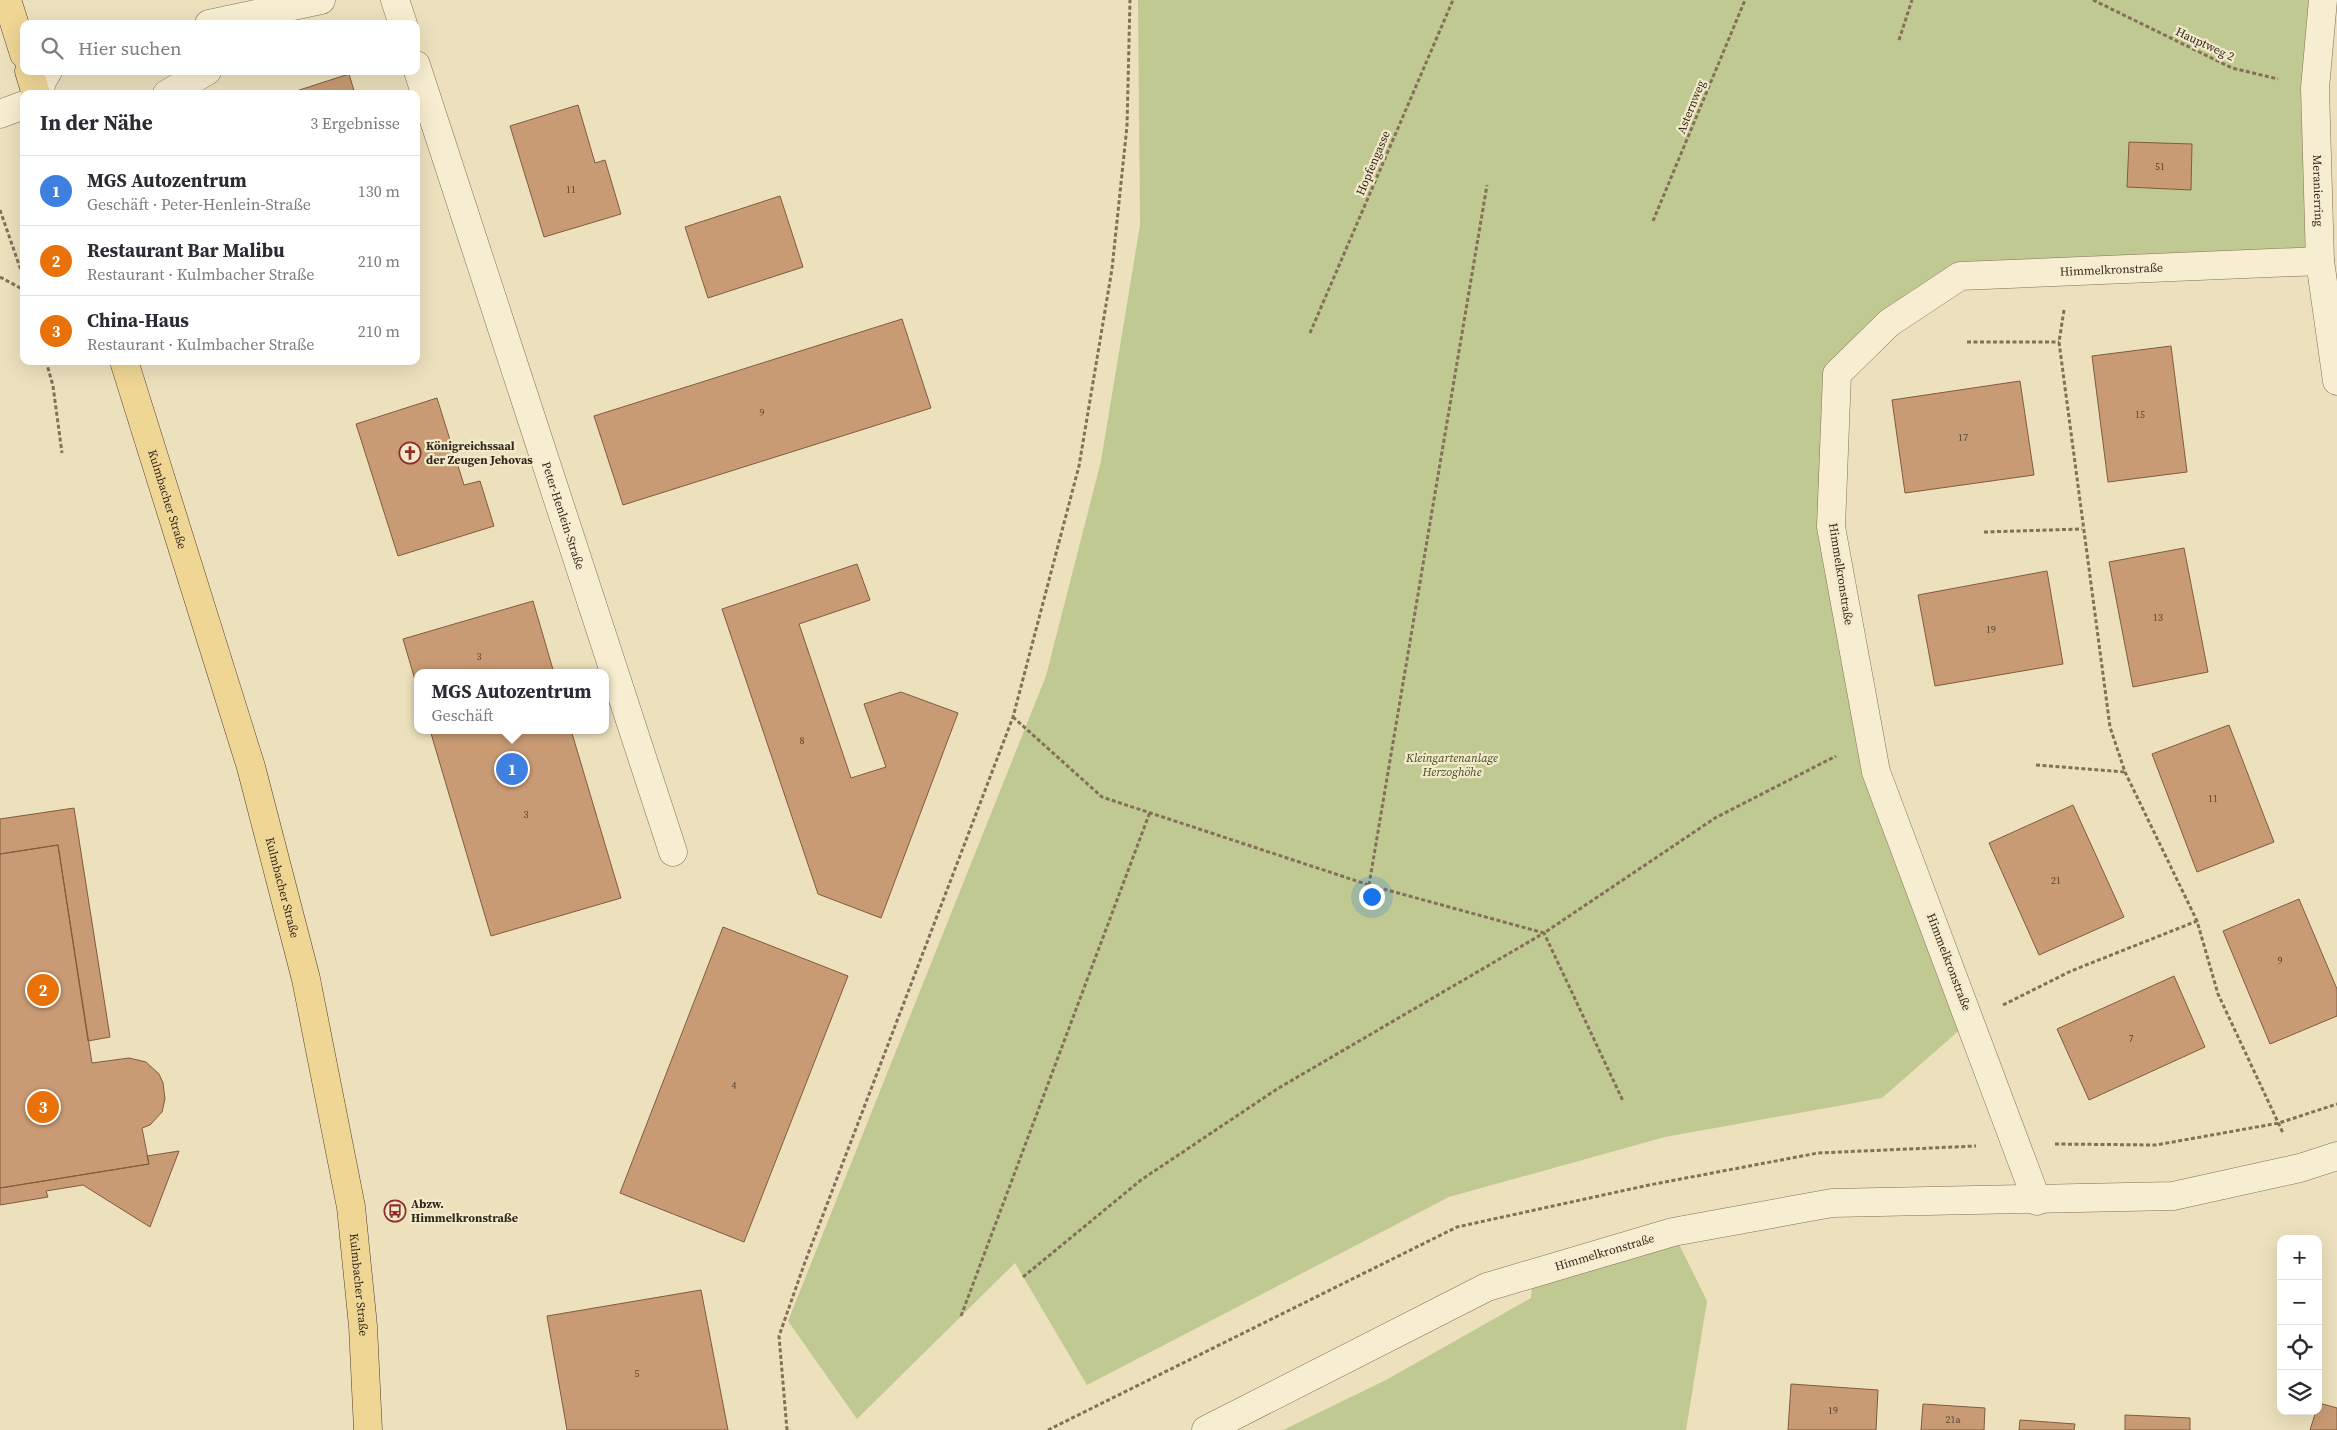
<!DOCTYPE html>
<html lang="de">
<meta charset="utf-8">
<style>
:root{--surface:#fff;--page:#f7f7f7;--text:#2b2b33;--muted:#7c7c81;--line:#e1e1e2;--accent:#111827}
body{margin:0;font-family:"Source Serif 4",serif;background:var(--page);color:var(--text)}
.controls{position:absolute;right:15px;bottom:15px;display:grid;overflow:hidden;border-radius:10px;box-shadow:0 5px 20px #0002}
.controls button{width:45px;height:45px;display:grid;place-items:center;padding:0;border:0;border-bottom:1px solid var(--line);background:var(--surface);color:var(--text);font:25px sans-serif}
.you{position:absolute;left:1371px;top:896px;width:18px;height:18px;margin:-12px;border:4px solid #fff;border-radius:50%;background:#1a73e8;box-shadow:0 0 0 8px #1a73e833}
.badge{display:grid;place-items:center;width:32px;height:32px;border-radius:50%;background:var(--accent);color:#fff;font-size:16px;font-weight:700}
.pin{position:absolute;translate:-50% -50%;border:2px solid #fff;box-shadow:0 1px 5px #0006}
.popup{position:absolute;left:414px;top:669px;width:195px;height:65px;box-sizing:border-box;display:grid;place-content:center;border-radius:10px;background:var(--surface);filter:drop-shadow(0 1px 4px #0005);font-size:16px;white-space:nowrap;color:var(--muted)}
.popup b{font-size:19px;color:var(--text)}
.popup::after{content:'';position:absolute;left:50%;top:100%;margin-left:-10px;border:10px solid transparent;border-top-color:var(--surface)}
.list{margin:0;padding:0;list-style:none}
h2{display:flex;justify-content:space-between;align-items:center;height:65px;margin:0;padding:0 20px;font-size:21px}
h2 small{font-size:16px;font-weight:400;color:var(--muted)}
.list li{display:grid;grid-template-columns:32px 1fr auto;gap:15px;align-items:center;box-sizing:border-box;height:70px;padding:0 20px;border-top:1px solid var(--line)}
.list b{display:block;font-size:19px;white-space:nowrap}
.list p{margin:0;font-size:16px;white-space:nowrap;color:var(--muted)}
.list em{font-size:16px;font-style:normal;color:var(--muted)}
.icon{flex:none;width:28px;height:28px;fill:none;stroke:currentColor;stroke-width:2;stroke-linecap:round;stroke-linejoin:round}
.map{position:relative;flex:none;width:2337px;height:1430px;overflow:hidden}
.search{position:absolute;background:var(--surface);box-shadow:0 5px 20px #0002;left:20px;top:20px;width:400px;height:55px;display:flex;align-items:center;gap:12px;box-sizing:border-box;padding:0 18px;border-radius:10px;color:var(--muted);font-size:19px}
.panel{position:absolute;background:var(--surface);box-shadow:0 5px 20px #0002;left:20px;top:90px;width:400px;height:275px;border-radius:10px}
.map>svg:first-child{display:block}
.green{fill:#c0c992}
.building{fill:#c99b74;stroke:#815b3e}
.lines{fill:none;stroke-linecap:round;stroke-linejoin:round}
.minor-casing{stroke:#837057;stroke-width:29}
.tertiary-casing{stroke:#837057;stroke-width:29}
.primary-casing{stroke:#503e2c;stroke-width:29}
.path{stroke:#837057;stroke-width:3;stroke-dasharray:4 2.5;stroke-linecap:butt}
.minor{stroke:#f7edd0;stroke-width:28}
.tertiary{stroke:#f7edd0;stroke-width:28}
.primary{stroke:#efd695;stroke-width:28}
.labels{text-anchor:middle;stroke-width:4.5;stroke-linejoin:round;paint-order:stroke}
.number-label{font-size:10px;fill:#584431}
.street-label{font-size:12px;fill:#33271b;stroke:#f3eacc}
.poi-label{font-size:12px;font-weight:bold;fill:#33271b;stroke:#f3eacc;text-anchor:start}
.park-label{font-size:12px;font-style:italic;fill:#424e23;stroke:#f3eacc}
</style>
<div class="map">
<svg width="2337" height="1430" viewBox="0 0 2337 1430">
<rect width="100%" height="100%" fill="#ece0bd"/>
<path class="green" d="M 1138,0 L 2323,0 L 2320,261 L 1960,276 L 1837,374 L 1831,527 L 1869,738 L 1971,1020 L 1882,1098 L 1665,1137 L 1449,1197 L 1087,1385 L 1015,1263 L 857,1419 L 788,1321 L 1046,676 L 1101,461 L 1140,225 Z
M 1673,1232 L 1707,1301 L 1686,1430 L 1283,1430 L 1386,1380 L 1531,1298 L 1533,1274 Z"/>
<path class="building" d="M 349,74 L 355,94 L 287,94 Z
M 578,105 L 595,163 L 605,160 L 621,214 L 544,237 L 510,126 Z
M 2129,142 L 2192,144 L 2191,190 L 2127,187 Z
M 780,196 L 803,267 L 708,298 L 685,227 Z
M 902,319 L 931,408 L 623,505 L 594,416 Z
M 2171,346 L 2187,472 L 2108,482 L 2092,356 Z
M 2020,381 L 2034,475 L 1905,493 L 1892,400 Z
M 437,398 L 464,485 L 480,481 L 494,526 L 398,556 L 356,424 Z
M 2184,548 L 2208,672 L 2133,687 L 2109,562 Z
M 857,564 L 870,600 L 799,624 L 851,778 L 886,767 L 864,704 L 901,692 L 958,713 L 881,918 L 818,894 L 722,609 Z
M 2047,571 L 2063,664 L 1935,686 L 1918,595 Z
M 533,601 L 554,673 L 418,673 L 418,690 L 403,639 Z
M 2229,725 L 2274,842 L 2197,872 L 2152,754 Z
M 430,730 L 571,730 L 621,898 L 491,936 Z
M 2073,805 L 2124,917 L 2039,955 L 1989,843 Z
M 74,808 L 110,1037 L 88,1041 L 58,845 L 0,854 L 0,819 Z
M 58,845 L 92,1063 L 129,1058 L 146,1062 L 159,1074 L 163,1083 L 165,1099 L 162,1112 L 150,1125 L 142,1128 L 149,1164 L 0,1188 L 0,854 Z
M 2299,899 L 2337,989 L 2337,1016 L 2270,1044 L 2223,931 Z
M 723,927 L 848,976 L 744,1242 L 620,1193 Z
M 2174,976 L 2205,1047 L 2089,1100 L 2057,1029 Z
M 179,1151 L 150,1227 L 83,1185 L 46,1191 L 48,1197 L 0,1205 L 0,1188 L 149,1164 L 147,1156 Z
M 701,1290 L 728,1430 L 567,1430 L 547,1316 Z
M 1791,1384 L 1878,1390 L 1876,1430 L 1788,1430 Z
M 2319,1403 L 2337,1408 L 2337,1430 L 2310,1430 L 2316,1411 L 2318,1411 Z
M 1923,1404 L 1985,1408 L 1984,1430 L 1921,1430 Z
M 2125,1415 L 2190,1418 L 2190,1430 L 2125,1430 Z
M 2020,1420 L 2075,1424 L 2074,1430 L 2019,1430 Z"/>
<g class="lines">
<g class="minor-casing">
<g id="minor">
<path d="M 395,0 L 403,24"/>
<path d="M 209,24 L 321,0"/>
<path id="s1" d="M 416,65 L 673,852"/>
<path d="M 39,94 L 42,81 L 48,71"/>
<path d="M 167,94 L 207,71"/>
<path d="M 0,114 L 24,105"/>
<path id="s2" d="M 2037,1201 L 1876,772 L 1831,527 L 1837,374 L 1889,323 L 1960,276 L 2320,261"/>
</g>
</g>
<g class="tertiary-casing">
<g id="tertiary">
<path id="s3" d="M 2323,0 L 2315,88 L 2320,261 L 2337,381"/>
<path id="s4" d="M 1206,1430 L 1487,1287 L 1673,1232 L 1832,1203 L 2173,1196 L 2300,1168 L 2337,1156"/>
</g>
</g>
<g class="primary-casing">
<g id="primary">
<path d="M 7,0 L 24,54"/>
<path d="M 29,71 L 36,94"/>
<path id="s5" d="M 124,361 L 251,767 L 306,979 L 351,1207 L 363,1326 L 368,1430"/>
</g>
</g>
<path class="path" d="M 2093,0 L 2232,68 L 2278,79
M 1899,40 L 1912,0
M 0,210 L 24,279
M 1653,221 L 1745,0
M 0,277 L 24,290
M 2064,310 L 2059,342 L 2110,727 L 2125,772 L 2197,921 L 2218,994 L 2283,1133
M 1310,333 L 1453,0
M 1967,342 L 2059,342
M 46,361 L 53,386 L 62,453
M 1984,532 L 2082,529
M 1013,717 L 1102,797 L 1369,885 L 1544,933 L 1715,818 L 1836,756
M 2036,765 L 2125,772
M 1369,885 L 1487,185
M 2003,1005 L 2071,971 L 2197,921
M 2055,1144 L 2156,1145 L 2279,1123 L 2337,1104
M 1023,1277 L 1141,1180 L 1277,1089 L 1544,933 L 1623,1101
M 961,1316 L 1150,812
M 787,1430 L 779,1336 L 805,1262 L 1013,717 L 1079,466 L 1112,269 L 1127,126 L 1130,0
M 1048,1430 L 1457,1227 L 1649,1185 L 1818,1153 L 1976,1146"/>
<use href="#minor" class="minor"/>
<use href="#tertiary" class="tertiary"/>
<use href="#primary" class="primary"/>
</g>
<defs>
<g id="church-ring" transform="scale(1.125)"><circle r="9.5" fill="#f3eacc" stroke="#902d29" stroke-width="1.5"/><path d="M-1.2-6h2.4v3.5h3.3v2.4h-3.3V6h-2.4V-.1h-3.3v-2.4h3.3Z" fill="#902d29"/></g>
<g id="bus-ring" transform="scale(1.125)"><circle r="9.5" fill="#f3eacc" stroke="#902d29" stroke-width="1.5"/><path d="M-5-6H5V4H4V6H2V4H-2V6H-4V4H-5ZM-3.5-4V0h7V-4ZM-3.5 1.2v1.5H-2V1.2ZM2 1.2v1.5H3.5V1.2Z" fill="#902d29"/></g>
</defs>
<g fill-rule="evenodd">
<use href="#church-ring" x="410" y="453"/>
<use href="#bus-ring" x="395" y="1211"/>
</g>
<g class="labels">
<g class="number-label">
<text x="2160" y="170">51</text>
<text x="571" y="193">11</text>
<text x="762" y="416">9</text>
<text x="2140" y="418">15</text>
<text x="1963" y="441">17</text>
<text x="2158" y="621">13</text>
<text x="1991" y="633">19</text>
<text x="479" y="660">3</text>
<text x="802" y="744">8</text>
<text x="2213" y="802">11</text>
<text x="526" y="818">3</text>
<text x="2056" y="884">21</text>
<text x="2280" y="964">9</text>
<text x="2131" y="1042">7</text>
<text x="734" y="1089">4</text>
<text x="637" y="1377">5</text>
<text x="1833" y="1414">19</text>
<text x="1953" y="1423">21a</text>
</g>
<g class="street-label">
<text transform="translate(2205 44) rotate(25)" y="4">Hauptweg 2</text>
<text transform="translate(1691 107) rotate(-68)" y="4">Asternweg</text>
<text transform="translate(1373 163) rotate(-67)" y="4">Hopfengasse</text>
<text dy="4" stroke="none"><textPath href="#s3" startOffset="191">Meranierring</textPath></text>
<text dy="4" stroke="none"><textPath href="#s2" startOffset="1170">Himmelkronstraße</textPath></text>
<text dy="4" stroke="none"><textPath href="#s5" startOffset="145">Kulmbacher Straße</textPath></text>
<text dy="4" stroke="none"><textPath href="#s1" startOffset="474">Peter-Henlein-Straße</textPath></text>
<text transform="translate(1841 574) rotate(81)" y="4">Himmelkronstraße</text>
<text dy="4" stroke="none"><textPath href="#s5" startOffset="550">Kulmbacher Straße</textPath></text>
<text transform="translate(1949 962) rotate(69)" y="4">Himmelkronstraße</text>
<text dy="4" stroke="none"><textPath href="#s4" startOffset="438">Himmelkronstraße</textPath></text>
<text dy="4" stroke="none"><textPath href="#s5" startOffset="955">Kulmbacher Straße</textPath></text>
</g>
<g class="poi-label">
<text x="426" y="450">Königreichssaal<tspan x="426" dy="14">der Zeugen Jehovas</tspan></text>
<text x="411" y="1208">Abzw.<tspan x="411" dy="14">Himmelkronstraße</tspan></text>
</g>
<g class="park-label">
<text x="1452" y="762">Kleingartenanlage<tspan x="1452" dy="14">Herzoghöhe</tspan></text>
</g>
</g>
</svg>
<div class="controls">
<button>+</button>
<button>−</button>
<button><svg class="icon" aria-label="locate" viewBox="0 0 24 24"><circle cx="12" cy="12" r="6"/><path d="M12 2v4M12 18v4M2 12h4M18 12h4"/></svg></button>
<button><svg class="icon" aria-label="layers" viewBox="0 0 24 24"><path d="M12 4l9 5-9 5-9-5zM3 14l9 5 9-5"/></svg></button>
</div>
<div class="you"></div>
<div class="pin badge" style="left:512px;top:769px;background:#3f7fe0">1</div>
<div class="popup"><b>MGS Autozentrum</b>Geschäft</div>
<div class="pin badge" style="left:43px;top:990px;background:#e8710a">2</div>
<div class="pin badge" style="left:43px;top:1107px;background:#e8710a">3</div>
<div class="search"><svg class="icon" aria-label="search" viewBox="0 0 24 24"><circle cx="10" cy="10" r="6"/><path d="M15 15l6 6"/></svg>Hier suchen</div>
<section class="panel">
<h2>In der Nähe<small>3 Ergebnisse</small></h2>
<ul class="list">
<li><span class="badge" style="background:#3f7fe0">1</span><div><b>MGS Autozentrum</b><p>Geschäft · Peter-Henlein-Straße</p></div><em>130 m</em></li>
<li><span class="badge" style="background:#e8710a">2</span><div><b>Restaurant Bar Malibu</b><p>Restaurant · Kulmbacher Straße</p></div><em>210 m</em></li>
<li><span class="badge" style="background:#e8710a">3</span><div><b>China-Haus</b><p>Restaurant · Kulmbacher Straße</p></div><em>210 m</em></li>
</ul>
</section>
</div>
